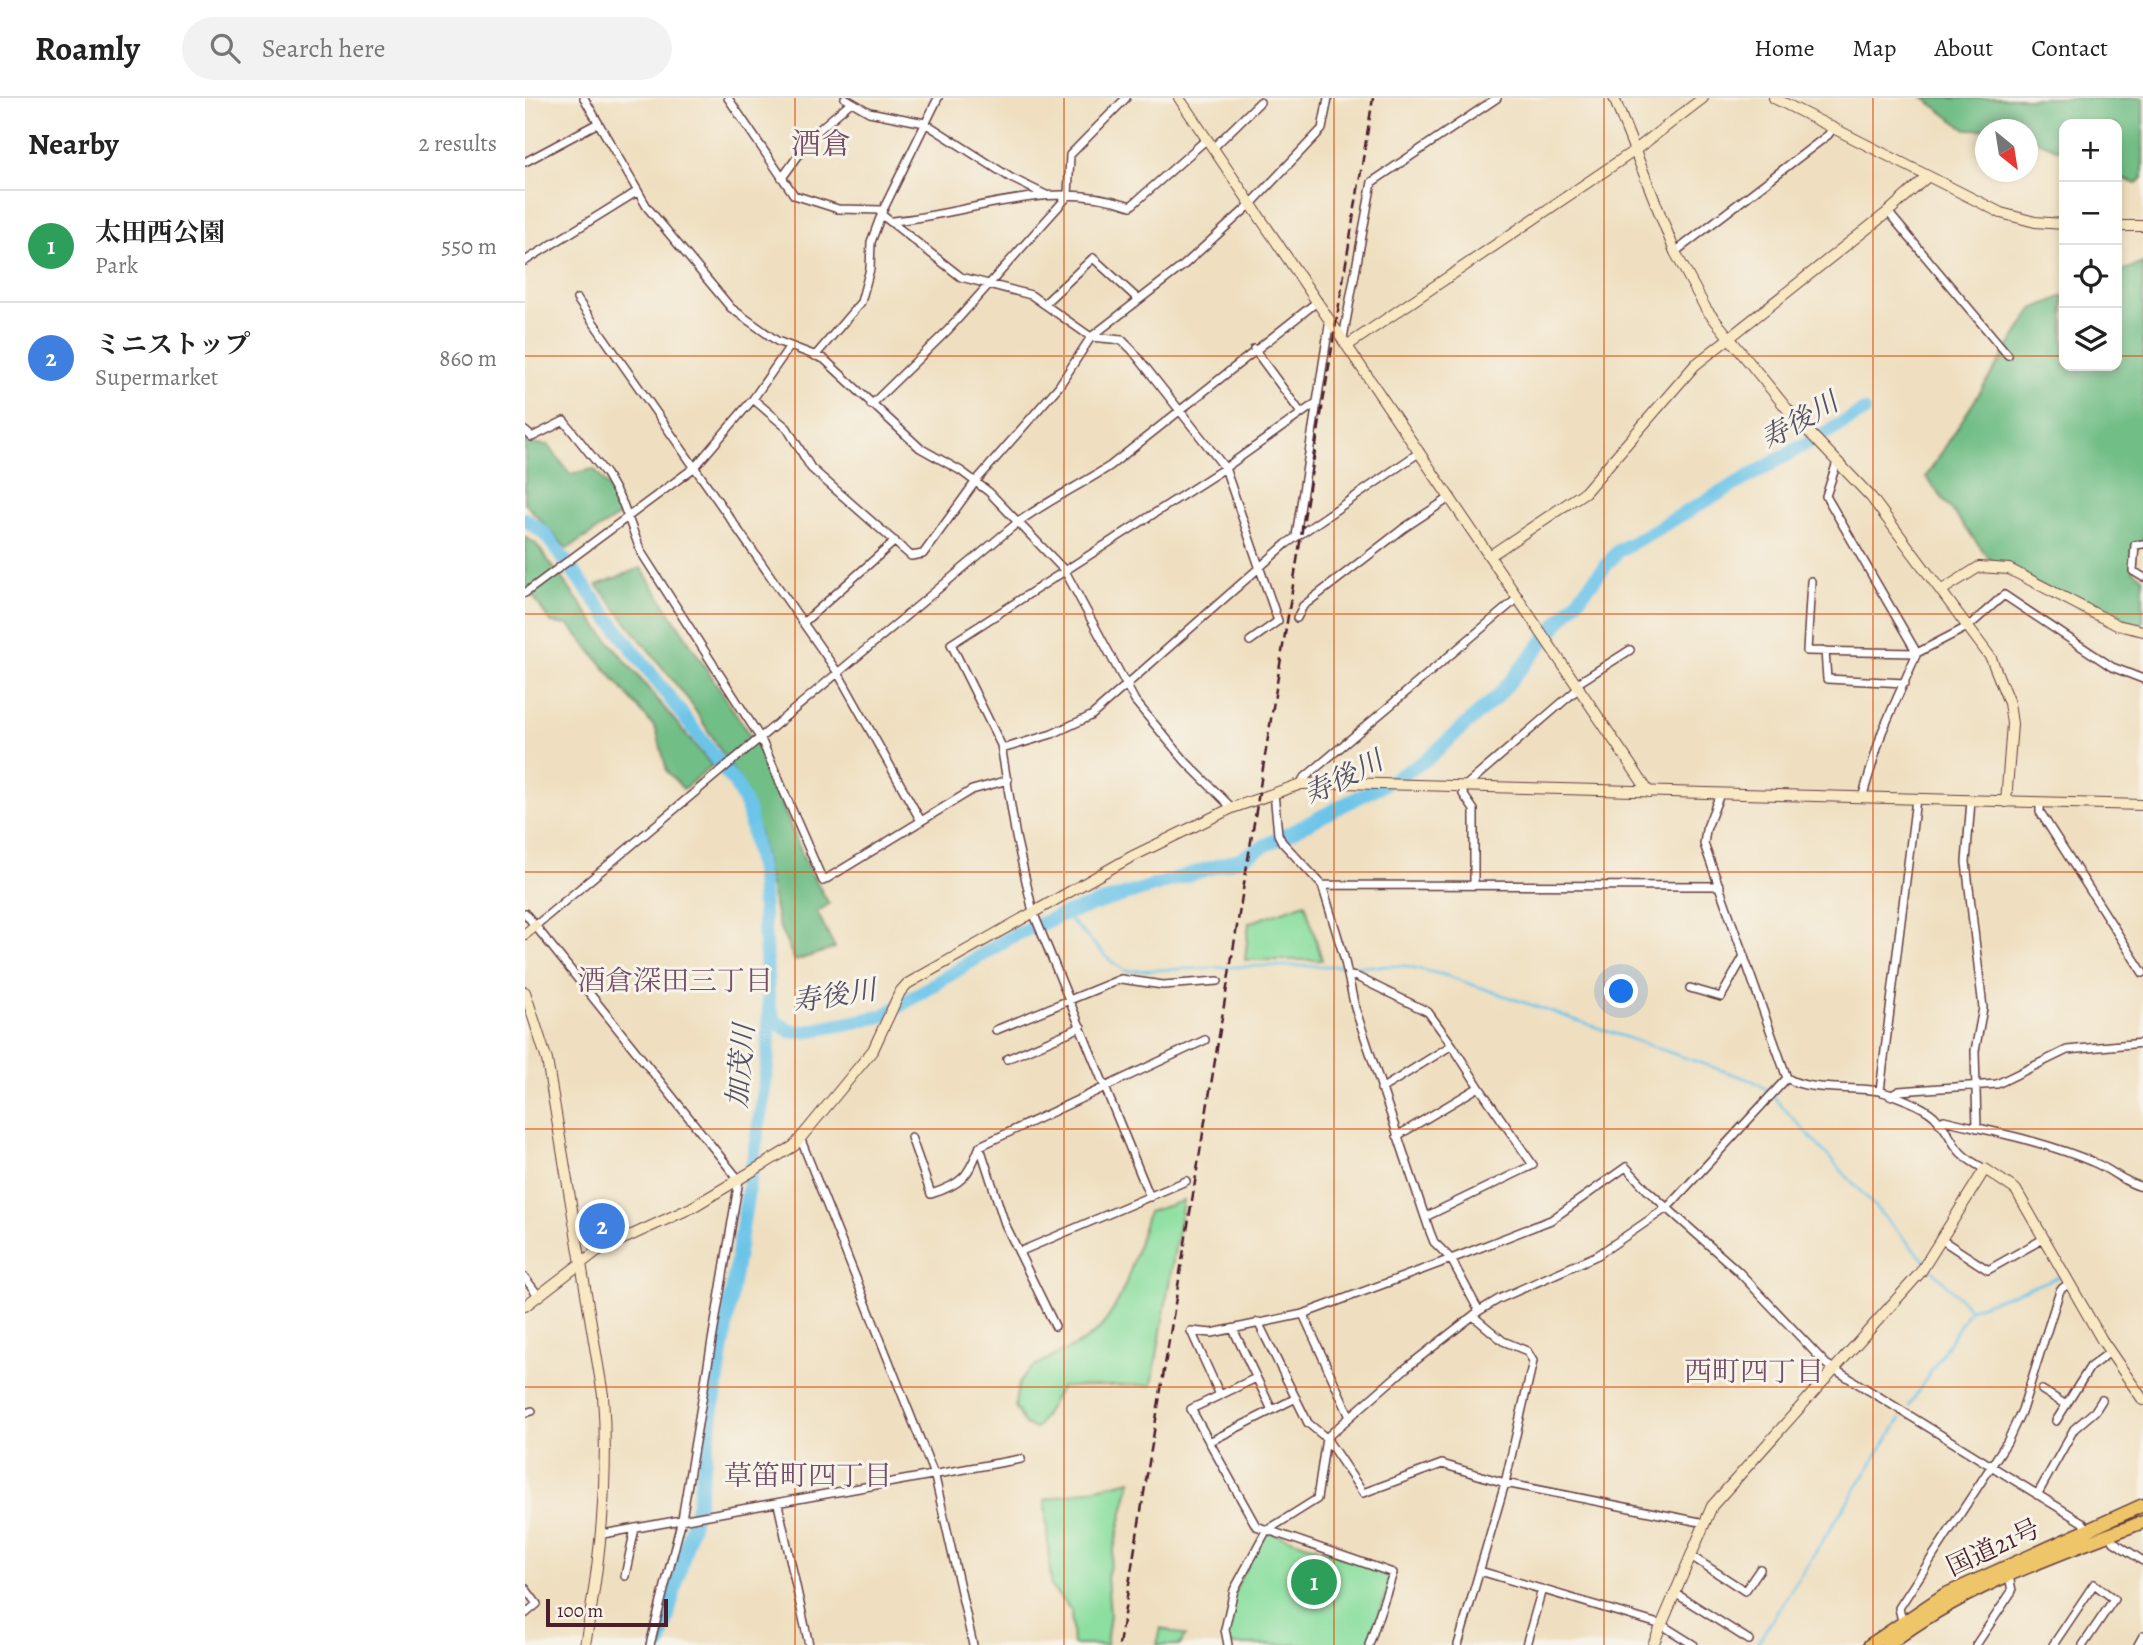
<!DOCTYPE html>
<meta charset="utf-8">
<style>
:root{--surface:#fff;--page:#f2f2f2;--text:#222;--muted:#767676;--line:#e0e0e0;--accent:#d1495b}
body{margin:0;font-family:Alegreya,"Noto Serif JP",serif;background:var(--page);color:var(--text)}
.controls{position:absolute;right:21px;top:21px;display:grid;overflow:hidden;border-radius:14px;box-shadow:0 4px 10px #0003}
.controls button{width:63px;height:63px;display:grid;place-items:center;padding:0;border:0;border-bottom:2px solid var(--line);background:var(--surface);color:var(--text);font:35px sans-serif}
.compass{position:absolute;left:1450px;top:21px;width:63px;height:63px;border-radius:50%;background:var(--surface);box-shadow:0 4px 10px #0003;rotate:150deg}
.scale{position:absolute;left:21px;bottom:18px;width:122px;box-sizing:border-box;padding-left:7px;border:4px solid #4a1f2b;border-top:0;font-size:19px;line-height:24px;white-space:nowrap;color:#4a1f2b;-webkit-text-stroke:5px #f7f3e8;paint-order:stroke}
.you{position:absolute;left:1097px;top:894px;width:24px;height:24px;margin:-18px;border:5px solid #fff;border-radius:50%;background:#1a73e8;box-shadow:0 0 0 10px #1a73e833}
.badge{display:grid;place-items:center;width:46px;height:46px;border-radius:50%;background:var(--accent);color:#fff;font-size:23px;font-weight:700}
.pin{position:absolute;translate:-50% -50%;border:4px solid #fff;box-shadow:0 2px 7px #0006}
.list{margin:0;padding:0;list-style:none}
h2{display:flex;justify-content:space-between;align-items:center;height:91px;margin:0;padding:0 28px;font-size:30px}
h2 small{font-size:23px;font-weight:400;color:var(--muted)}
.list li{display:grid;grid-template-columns:46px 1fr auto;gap:21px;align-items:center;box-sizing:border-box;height:112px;padding:0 28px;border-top:2px solid var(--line)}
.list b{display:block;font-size:26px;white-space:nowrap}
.list p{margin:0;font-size:23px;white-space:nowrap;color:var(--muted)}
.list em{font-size:23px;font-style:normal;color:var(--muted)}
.icon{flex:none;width:38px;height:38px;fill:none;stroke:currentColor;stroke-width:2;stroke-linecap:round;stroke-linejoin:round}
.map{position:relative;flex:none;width:1618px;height:1547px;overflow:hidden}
header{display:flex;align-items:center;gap:42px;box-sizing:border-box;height:98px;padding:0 35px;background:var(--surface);border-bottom:2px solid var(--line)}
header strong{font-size:33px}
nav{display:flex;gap:38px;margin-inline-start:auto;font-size:24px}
.search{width:490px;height:63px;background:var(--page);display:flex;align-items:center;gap:18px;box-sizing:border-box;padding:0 24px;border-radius:38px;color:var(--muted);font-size:26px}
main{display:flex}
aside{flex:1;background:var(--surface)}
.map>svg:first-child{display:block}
.green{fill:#8cdfa0;stroke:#6b7f66;stroke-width:2}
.forest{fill:#71be86;stroke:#5e6e58;stroke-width:2}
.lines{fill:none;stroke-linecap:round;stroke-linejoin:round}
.stream{stroke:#6cc4e9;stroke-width:2.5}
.river{stroke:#6cc4e9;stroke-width:14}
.street-casing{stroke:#633c41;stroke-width:10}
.secondary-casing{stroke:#633c41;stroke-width:12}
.highway-casing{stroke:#633c41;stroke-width:15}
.street{stroke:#fff;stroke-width:7}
.secondary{stroke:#f8e8c3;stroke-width:10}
.highway{stroke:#eec569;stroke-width:12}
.rail{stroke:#4a1f2b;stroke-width:2.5;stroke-dasharray:10 5;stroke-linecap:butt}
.grid{fill:none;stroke:#d8530f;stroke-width:2;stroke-opacity:0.55}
.labels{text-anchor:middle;stroke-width:6;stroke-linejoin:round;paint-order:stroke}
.street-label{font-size:26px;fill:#4a1f2b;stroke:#f7f3e8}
.water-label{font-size:28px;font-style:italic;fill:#545164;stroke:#f7f3e8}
.neighbourhood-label{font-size:28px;fill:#734d6a;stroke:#f7f3e8}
.quarter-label{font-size:30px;fill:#734d6a;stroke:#f7f3e8}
</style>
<header>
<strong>Roamly</strong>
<div class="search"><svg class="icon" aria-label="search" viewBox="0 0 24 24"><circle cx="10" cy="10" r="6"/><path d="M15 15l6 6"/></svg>Search here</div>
<nav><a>Home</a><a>Map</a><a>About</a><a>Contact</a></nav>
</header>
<main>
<aside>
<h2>Nearby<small>2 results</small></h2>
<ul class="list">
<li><span class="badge" style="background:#2e9e5b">1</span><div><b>太田西公園</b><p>Park</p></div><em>550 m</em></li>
<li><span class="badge" style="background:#3f7fe0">2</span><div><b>ミニストップ</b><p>Supermarket</p></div><em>860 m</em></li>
</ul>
</aside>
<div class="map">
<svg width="1618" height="1547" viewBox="0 0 1618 1547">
<rect width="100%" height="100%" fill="#f7f3e8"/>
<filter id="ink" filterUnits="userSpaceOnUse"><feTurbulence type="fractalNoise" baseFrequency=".0143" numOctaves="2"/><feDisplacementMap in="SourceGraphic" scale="14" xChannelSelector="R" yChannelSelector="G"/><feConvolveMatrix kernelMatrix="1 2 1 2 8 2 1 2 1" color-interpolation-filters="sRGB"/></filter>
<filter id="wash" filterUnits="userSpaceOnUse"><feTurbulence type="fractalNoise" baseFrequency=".00686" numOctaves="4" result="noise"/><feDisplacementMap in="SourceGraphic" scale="28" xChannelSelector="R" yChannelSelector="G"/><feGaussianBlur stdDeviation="1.57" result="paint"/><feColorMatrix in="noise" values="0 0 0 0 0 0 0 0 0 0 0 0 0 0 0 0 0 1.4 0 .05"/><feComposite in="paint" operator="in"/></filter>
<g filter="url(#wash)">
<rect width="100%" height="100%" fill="#efdfc0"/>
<path class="green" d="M 780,805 L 797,862 L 720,862 L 724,825 Z
M 658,1103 L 627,1287 L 536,1289 L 511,1331 L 500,1327 L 490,1308 C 491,1301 492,1288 496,1282 C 511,1259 555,1253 576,1229 C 602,1199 611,1151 623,1114 Z
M 606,1382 L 582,1479 L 585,1516 L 581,1547 L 548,1547 L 546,1512 L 526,1489 L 520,1402 Z
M 741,1433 L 868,1475 L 844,1547 L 703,1547 C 697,1504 721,1469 741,1433 Z
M 636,1530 L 660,1538 L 655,1547 L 632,1547 Z"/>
<path class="forest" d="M 1399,0 L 1618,0 L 1618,80 L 1611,86 L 1592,78 L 1592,26 L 1539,26 L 1539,54 L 1503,39 L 1503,32 L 1440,31 Z
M 1618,165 L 1618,447 L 1610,447 L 1608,473 L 1618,479 L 1618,525 L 1592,527 L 1470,468 L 1401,379 L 1508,211 L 1539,198 L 1539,268 L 1592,268 L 1592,175 Z
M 0,341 L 7,346 L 23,347 L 45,376 L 69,371 L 88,395 L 95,417 L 42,451 L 0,405 Z
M 0,439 L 11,446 L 75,532 L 187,668 L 158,691 L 142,673 L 131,631 L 44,527 L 26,525 L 8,498 L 0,492 Z
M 116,470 L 236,655 L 281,766 L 304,806 L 292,814 L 310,850 L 270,863 L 253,826 L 234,733 L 213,680 L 165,604 L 72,487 Z"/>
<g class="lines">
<path class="stream" d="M 539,816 L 586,863 L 601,873 L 738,868 L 881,868 L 919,877 L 1228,983 L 1241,991 L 1400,1163
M 1404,1168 L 1445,1211
M 1384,1308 L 1445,1211 L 1534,1179
M 1231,1547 L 1376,1320"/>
<path class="river" d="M 0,421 L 19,435 L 211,687 L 223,712 L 236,778 L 244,909 L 243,959 L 237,1006 L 173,1404 L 135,1547
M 244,909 L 251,924 L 265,933 L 280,934 L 358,918 L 489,837 L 539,816 L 714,761 L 882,674 L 902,661 L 973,598 L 1093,453 L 1339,313"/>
</g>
</g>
<g filter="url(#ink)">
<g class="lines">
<g class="street-casing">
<path id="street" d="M 59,0 L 122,109 L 206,210 L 252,243 L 299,261 L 395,350 L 436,373 L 464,394 L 540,473 L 610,603 L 661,664 L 707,710
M 203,0 L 269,97 L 313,111 L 358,112
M 320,0 L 344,14 L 400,25 L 486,80 L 521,97
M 688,50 L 735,4
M 0,64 L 73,25
M 257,80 L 289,36 L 325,5
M 1363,114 L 1483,257
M 357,117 L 436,179 L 506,197 L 566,239 L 597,242 L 607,252 L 700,370 L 753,523 L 725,543
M 368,123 C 450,115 523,79 606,108 L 682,41
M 1150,154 L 1303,37 L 1308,30
M 0,163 L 113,93
M 52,201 L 313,575 L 396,723
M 519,206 L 568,160 L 614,202
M 818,240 L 847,84 L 972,0
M 729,251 L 776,315
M 290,258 L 336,204 L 345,171 L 346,144 L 358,112 L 413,0
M 228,301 L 262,330 L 286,370 L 386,458 L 398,456 L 451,383 L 534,288 L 566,239 L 659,167 L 726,106 L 797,31 L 803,0
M 346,307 L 423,232 L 543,98 L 545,57 L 601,0
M 0,333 L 7,339 L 39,323 L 81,376 L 98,406 L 116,454 L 236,641 L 298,783 L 447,692 L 483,682
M 1312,364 L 1301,398 L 1392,555 L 1357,634 L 1337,700
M 771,438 L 805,221
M 1618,446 L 1610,447 L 1608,473 L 1618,479
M 1286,483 L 1282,553 L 1392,555 L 1444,528 L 1479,497 L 1587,569 L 1618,581
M 0,495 L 170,369 L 228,301 L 265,248
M 772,520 L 778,508 L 879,430 L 926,399
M 278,525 L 370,443
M 1300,553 L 1302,581 L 1380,585
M 1053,585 L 1105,552
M 477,651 L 527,636 L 566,618 L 761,446 L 895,354
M 776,686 L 778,681 L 994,499
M 749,695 L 753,736 L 757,744 L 797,787 L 819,859 L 830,910 L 905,1134 L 909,1144 L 926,1161 L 954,1213
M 1446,703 L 1441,764 L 1458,910 L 1450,953 L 1452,1030
M 1515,705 L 1515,714 L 1618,875
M 949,786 L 949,712 L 938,696 L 938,690 L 1055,589
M 797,787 L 1195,788
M 0,815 L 214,1082 L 157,1421 L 125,1547
M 10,828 L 492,425 C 522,403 554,388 585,368 L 793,203
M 824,878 L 832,879 L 903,914 L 927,947 L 856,991
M 1165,890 L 1196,899 L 1219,858
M 471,932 L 596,881 L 638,887 L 693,883
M 927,947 L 954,989
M 482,961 L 556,929
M 1262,980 C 1283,994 1329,988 1354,993 C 1370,997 1397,1007 1409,1018 C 1433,1042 1422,1052 1460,1071
M 1355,993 L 1391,701
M 1365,998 L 1374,993 L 1472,986 L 1542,952 L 1618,945
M 1414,1025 L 1419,1022 C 1469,1034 1522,1044 1570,1065 C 1587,1072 1599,1085 1618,1089
M 872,1038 L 954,989 L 1008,1067 L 900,1119
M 386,1039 L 406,1096 C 438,1086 443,1078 455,1048 L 680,942
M 276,1042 L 410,1379 L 448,1547
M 455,1049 L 480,1126 L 530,1228
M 625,1099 L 508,814 L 491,739 L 476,647 L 426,546 L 700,370 L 791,305
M 1417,1142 L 1463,1172 L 1518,1141
M 494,1154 L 661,1083
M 0,1180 L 13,1197
M 778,1216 L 825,1319
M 733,1224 L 783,1325 L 801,1340 L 838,1395 L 917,1366 L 980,1385 L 1180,1425
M 708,1231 L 747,1312
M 731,1280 L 666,1311 L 731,1428 L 868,1475 L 844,1547
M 1517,1292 L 1541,1307
M 695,1297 L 666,1233 L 687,1235 L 778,1216 L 926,1161 L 1026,1122 L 1101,1069 L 1122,1092 L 1213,1173 L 1301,1266 L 1557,1424 L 1563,1431
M 0,1315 L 7,1313
M 1531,1323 L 1565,1269 L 1585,1254
M 684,1344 L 771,1300
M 1512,1397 L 1549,1331 L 1570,1313 L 1577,1302
M 253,1406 L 284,1547
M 78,1436 L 496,1361
M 1584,1437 L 1589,1444 L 1618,1463
M 1166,1458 L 1220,1493 L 1235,1471
M 955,1473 L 1137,1527 L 1169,1547
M 100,1478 L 110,1430
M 0,1490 L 12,1506 L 0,1516
M 1150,1495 L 1224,1542
M 1377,1523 L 1374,1510 L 1482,1344 L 1497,1312 L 1535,1192 L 1543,1186
M 703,1547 L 700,1531 L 709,1492 L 741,1433 L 792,1401 L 801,1340 L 881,1270 L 954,1213 L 974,1201 L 1073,1157 L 1143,1109 L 1262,980 L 1179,746 L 1181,732 L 1195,696
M 933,1547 L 980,1385 L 1008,1263 L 1002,1253 L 978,1243 L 948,1218
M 1001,1547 L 1017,1491
M 1451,1547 L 1487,1493 L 1484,1478
M 1528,1547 L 1569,1486 L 1589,1501 L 1558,1547
M 1613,1547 L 1618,1538"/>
</g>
<g class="secondary-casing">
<path id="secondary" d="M 654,0 L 1124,694
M 1089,0 L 1150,154 L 1181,211 L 1263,312 L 1346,399 L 1466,560 L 1484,605 L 1487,626 L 1481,704
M 1249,0 L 1476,115 L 1510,124 L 1539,126
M 1592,128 L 1618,128
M 823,247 L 1109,53 L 1178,0
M 966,457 L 1060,394 L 1170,267 L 1363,114 L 1402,79
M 1417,492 L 1454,469 L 1484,471 L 1592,527 L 1618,533
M 0,836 L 10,828
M 0,894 L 22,962 L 78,1297 C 84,1383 75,1463 60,1547
M 0,1208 L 72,1153 L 166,1110 L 269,1048 L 348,952 L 375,894 L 382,886 L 606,759 L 707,710 L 776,686 L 819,685 L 1618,707
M 1128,1547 L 1187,1408 L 1395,1175 L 1460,1071 L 1491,1092 L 1577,1242 L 1618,1302"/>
</g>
<g class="highway-casing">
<path id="highway" d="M 1345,1547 L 1419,1497 L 1618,1407
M 1363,1547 C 1437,1489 1531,1457 1618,1424"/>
</g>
<use href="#street" class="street"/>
<use href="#secondary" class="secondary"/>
<use href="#highway" class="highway"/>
<path class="rail" d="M 594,1547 L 848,0"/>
</g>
</g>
<path class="grid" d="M 270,0 L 270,1547M 539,0 L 539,1547M 809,0 L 809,1547M 1079,0 L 1079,1547M 1348,0 L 1348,1547M 0,258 L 1539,258M 1592,258 L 1618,258M 0,516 L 1618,516M 0,774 L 1618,774M 0,1031 L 1618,1031M 0,1289 L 1618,1289"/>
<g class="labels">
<g class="street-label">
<text transform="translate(1468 1449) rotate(-25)" y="9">国道21号</text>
</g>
<g class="water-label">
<text transform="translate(1274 322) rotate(-30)" y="10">寿後川</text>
<text transform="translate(818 679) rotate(-27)" y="10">寿後川</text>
<text transform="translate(309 897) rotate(-9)" y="10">寿後川</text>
<text transform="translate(215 968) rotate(-85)" y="10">加茂川</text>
</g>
<g class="neighbourhood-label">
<text x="150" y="892">酒倉深田三丁目</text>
<text x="1229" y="1283">西町四丁目</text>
<text x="283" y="1387">草笛町四丁目</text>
</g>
<g class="quarter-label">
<text x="296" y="56">酒倉</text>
</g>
</g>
</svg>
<div class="controls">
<button>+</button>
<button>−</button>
<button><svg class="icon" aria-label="locate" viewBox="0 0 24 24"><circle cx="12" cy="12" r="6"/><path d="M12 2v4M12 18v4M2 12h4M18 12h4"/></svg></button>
<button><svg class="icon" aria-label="layers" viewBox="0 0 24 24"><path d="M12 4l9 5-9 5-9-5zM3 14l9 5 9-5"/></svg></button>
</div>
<svg class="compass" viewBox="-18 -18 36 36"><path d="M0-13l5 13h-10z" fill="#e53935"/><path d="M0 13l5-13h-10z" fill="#767676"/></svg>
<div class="scale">100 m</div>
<div class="you"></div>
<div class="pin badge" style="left:789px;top:1484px;background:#2e9e5b">1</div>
<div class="pin badge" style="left:77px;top:1128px;background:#3f7fe0">2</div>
</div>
</main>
